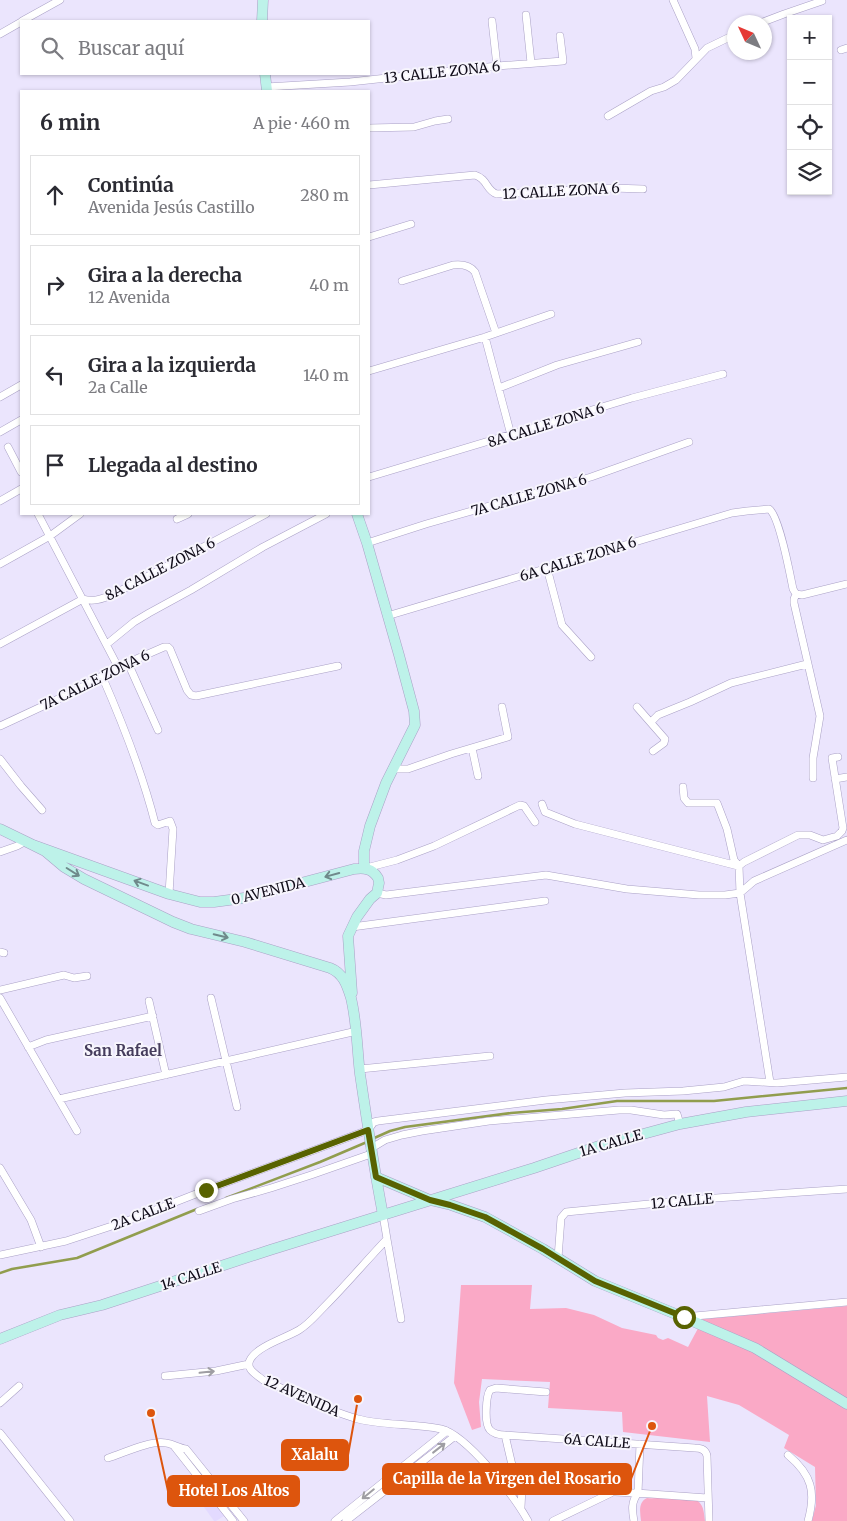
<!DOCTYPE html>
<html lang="es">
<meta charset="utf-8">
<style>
:root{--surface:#fff;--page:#f2f2f3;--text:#2b2b33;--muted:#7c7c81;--line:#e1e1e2}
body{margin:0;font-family:Merriweather,serif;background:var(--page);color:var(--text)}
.controls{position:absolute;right:15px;top:15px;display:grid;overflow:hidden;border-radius:0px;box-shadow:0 1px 4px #0004}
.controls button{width:45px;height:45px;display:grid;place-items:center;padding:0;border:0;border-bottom:1px solid var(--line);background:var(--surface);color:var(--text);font:25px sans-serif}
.compass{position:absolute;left:727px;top:15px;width:45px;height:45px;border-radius:50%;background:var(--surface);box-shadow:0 1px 4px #0004;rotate:314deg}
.stop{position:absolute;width:15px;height:15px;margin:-11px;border:4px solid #586201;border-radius:50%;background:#fff}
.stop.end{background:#586201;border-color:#fff;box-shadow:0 1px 5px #0008}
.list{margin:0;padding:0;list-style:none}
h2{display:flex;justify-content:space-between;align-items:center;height:65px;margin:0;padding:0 20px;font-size:21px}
h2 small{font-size:16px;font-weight:400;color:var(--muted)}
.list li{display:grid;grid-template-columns:32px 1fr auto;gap:15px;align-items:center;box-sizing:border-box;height:80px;margin:0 10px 10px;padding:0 10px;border:1px solid var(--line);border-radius:0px}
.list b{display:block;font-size:19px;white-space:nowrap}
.list p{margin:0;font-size:16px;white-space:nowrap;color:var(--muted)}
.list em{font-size:16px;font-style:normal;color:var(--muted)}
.icon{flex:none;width:28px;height:28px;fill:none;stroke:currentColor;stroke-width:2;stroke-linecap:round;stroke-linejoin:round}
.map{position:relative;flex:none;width:847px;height:1521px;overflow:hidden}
.search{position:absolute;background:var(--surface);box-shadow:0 1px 4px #0004;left:20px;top:20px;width:350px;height:55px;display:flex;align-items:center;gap:12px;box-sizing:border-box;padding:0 18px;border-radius:0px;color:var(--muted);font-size:19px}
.panel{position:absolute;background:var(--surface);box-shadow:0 1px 4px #0004;left:20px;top:90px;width:350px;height:425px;border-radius:0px}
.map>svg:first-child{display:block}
.built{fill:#e3daff}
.green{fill:#faa9c6}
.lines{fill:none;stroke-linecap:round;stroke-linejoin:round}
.stream{stroke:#919d4e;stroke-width:2.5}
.street-casing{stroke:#aaa1c6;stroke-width:8}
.secondary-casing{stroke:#aaa1c6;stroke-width:11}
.street{stroke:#fff;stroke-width:7}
.secondary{stroke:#bdf2e9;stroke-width:10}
.oneway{stroke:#6f8a8b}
.oneway2{stroke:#9f9ea3}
.route{stroke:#586201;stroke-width:6}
.labels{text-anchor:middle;stroke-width:4;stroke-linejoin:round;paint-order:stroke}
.street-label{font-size:14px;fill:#100c19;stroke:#f7f5fd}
.neighbourhood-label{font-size:15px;font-weight:bold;fill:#453c5c;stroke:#f7f5fd}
.leader{fill:none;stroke:#dd550d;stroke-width:2}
.callout-dot{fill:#dd550d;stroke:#f7f5fd;stroke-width:2}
.callout{fill:#dd550d;stroke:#dd550d;stroke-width:2}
.callout-label{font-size:15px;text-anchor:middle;font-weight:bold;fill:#fff}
</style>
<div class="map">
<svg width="847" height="1521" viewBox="0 0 847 1521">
<rect width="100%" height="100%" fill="#ebe5fd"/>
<path class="built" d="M 208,1494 L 224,1516 L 216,1521 L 214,1521 L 199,1500 Z"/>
<path class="green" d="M 461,1285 L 532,1285 L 530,1309 L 566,1308 L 594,1315 L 622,1328 L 656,1335 L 658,1338 L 663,1340 L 668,1338 L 688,1347 L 703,1319 L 847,1306 L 847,1521 L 812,1521 L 816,1505 L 815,1467 L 784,1448 L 789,1435 L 739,1405 L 707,1396 L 710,1442 L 623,1432 L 622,1412 L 548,1408 L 550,1382 L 482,1379 L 479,1402 L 481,1427 L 472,1430 L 454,1383 Z
M 647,1498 C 658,1499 691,1495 699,1502 C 704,1507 704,1514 705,1521 L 641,1521 C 640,1512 638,1502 647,1498 Z"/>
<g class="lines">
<path class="stream" d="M 372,1139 L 390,1131 L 405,1127 L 511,1113 L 562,1109 L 617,1101 L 714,1101 L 847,1088
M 226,1198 L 320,1162 L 367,1142
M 0,1273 L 12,1269 L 77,1258 L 197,1209"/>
<g class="street-casing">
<path id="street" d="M 673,0 L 695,49 L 696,58
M 526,15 L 531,63
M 22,21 L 60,0
M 492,21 L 497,66
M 763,22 L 784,14 L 822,1
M 0,34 L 21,22
M 841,50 L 847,48
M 266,87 L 350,82 L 497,66 L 563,61 L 560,36
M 608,116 L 651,91 L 664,87 L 676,80 L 707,48 L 734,35
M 369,128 L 414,127 L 435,121 L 448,119
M 369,185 L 475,175 C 488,179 486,191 497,194 L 612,188 L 643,189
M 369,237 L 411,224
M 402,281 L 453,265 C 462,264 470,265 475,272 L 496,333
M 485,337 L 511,435
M 369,371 L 485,337 L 551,314
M 499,388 L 557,365 L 638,342
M 0,397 L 21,385
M 0,432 L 21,420
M 8,447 L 21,472
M 369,477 L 632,398 L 723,374
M 0,501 L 21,489
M 38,514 L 118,667
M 177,519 L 188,514
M 367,543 L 426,524 L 591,477 L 689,442
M 0,564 L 50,536 L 80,514
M 547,568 L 562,625 L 591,657
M 796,594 L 802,595 L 847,584
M 387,616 L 732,513 L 747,511 L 769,509 C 779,515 790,574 793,589 L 796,594 L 794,599 L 794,603 L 820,716 L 813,758 L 813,778
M 0,644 L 83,599 C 93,602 102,599 112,595 L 266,514
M 107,644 L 134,622 L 149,613 L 191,590 L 263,547 L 326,514
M 128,663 L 158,730
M 102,676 C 123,724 142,772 155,823 L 158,825 L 170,821 L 173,829 L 169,894
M 637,707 L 665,739 L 664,743 L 653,751
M 651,722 L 658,715 L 690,702 L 731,683 L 807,664
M 0,726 L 71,693 L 118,667 L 164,647 L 168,647 L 170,649 L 187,690 L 191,695 L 196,696 L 338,666
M 472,748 L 478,776
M 0,759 L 21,786 L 42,810
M 392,769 L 408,769 L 451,754 L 508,737 L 502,707
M 835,779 L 847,777
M 683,787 L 684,798 L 688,803 L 717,803 L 727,829 L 734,860 L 739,866 L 740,893 L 770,1082
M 542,804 L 545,812 L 575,824 L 738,866
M 0,852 L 17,846 L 26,841
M 739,866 L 744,862 L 798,835 L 810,835 L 823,840 L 837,836 L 842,831 L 843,828 L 832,758 L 838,757
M 366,868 L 397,860 L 434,846 L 520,805 L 524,806 L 535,822
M 377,893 L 386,895 L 546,875 L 627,889 L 699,895 L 725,895 L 740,893 L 754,881 L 847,840
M 352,927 L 545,901
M 0,952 L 4,953
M 0,990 L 64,975 L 74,978 L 87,976
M 0,998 L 77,1131
M 211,998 L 237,1107
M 149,1001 L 166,1075
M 28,1047 L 46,1040 L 153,1016
M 360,1069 L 490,1056
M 59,1099 L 357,1031
M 370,1149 L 385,1140 L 402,1135 L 422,1131 L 489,1121 L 619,1110 L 631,1110 L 664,1115 L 677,1114 L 680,1124
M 0,1168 L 31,1220 L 41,1247
M 199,1211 L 232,1199 L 271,1188 L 311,1175 L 371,1154
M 383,1215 L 387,1239 C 366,1261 346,1285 324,1307 C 316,1315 309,1324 299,1330 C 286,1338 257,1346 250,1360 C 245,1369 257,1375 263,1380 C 294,1393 325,1410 358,1419 C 385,1426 414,1423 441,1429 C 467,1435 515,1497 528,1521
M 387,1239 L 401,1319
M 0,1255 L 66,1241 L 127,1221 L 206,1190 L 336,1142 L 368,1130 L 374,1122 L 378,1121 L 546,1100 L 625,1093 L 683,1091 L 724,1087 L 744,1081 L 777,1083 L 847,1077
M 558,1258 L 561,1218 L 566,1212 L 701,1199 L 847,1189
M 684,1317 L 847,1302
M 165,1376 L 216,1371 L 249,1364
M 546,1392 L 496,1388 L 490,1390 C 486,1396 484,1424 490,1430 C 494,1434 499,1435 505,1435 L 695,1448 C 701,1448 706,1450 707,1456 L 709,1521
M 0,1403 L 19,1386
M 0,1433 L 70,1521
M 505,1435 L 512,1465 L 522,1488 L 521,1507
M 174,1446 L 233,1521
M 788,1455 C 812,1475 816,1492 808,1521
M 108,1458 C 124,1453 150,1440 166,1443 C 173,1444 179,1448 186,1449 L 244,1521
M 522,1488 C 584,1490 646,1493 707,1498
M 335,1521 L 447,1431
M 346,1521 L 455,1436
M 553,1521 L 611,1493
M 634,1521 C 632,1510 631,1502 638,1493 L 640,1444"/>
</g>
<g class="secondary-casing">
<path id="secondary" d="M 262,21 L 263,0
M 265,74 L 267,91
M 357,514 L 367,543 L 399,655 L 414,711 L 415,725 L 386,783 L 370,826 L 364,851 L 364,863 L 366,868
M 0,829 L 33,845 L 169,894 L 200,902 L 214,902 L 244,898 L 354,869 C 364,868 372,868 378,878 L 379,883 L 377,893 L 370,899 L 357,917 L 348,936 L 352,993
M 33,845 L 45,851 L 64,867 L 84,879 L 173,922 L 191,929 L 245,942 L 330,968 C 343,973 347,985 351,998 C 357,1023 357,1049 360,1074 C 367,1122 374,1168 383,1215
M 376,1177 L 430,1200 L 451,1205 L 485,1217 L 543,1249 L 595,1281 L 683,1317 L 755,1348 L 847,1404
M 0,1339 L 60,1315 L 102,1305 L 270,1250 L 534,1168 L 599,1146 L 680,1124 L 746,1112 L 847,1101"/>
</g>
<use href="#street" class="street"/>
<use href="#secondary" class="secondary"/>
</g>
<defs><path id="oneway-shaft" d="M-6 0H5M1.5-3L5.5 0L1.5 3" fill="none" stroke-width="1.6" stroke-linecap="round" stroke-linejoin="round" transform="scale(1.25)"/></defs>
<g class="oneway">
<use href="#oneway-shaft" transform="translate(73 872) rotate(32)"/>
<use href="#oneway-shaft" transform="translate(332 875) rotate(165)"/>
<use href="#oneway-shaft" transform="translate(141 883) rotate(-160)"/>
<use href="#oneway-shaft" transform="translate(221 936) rotate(13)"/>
</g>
<g class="oneway2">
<use href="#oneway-shaft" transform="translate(207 1372) rotate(-6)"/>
<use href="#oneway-shaft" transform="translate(439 1448) rotate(-38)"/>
<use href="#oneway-shaft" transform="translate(368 1494) rotate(141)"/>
</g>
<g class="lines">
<path class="route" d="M 206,1190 L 368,1130 L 376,1177 L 430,1200 L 450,1205 L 485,1217 L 543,1249 L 595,1281 L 684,1317"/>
</g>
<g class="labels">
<g class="street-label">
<text transform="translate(442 72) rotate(-6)" y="5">13 CALLE ZONA 6</text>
<text transform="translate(561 191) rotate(-3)" y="5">12 CALLE ZONA 6</text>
<text transform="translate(546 425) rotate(-17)" y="5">8A CALLE ZONA 6</text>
<text transform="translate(529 495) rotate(-16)" y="5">7A CALLE ZONA 6</text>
<text transform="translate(578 559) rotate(-17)" y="5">6A CALLE ZONA 6</text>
<text transform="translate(160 569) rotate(-27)" y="5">8A CALLE ZONA 6</text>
<text transform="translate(95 680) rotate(-26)" y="5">7A CALLE ZONA 6</text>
<text transform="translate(268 891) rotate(-14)" y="5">0 AVENIDA</text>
<text transform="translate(611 1143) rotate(-16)" y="5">1A CALLE</text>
<text transform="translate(682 1201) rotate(-5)" y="5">12 CALLE</text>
<text transform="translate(143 1214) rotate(-21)" y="5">2A CALLE</text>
<text transform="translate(191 1276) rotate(-18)" y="5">14 CALLE</text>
<text transform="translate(302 1396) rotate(24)" y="5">12 AVENIDA</text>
<text transform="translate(597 1441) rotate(4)" y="5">6A CALLE</text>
</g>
<g class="neighbourhood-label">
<text x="123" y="1056">San Rafael</text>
</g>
</g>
<path class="leader" d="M358 1399L348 1455M652 1426L631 1479M151 1413L168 1491"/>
<g class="callout-dot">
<circle cx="358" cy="1399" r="5"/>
<circle cx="652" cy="1426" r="5"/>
<circle cx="151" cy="1413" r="5"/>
</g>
<g class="callout">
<rect x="282" y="1440" width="66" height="30" rx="5"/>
<rect x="383" y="1464" width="248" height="30" rx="5"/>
<rect x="168" y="1476" width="131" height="30" rx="5"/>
</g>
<g class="callout-label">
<text x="315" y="1460">Xalalu</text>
<text x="507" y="1484">Capilla de la Virgen del Rosario</text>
<text x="234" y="1496">Hotel Los Altos</text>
</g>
</svg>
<div class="controls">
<button>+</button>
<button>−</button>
<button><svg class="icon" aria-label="locate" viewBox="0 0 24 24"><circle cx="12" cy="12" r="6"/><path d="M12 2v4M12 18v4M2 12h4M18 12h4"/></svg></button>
<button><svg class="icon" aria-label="layers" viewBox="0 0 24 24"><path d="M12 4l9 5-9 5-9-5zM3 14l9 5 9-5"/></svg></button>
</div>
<svg class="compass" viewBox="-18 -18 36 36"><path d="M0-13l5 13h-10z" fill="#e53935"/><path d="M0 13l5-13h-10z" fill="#7c7c81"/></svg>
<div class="stop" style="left:684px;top:1317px"></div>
<div class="stop end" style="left:206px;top:1190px"></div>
<div class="search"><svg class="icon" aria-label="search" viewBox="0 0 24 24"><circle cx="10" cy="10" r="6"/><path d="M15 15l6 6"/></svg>Buscar aquí</div>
<section class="panel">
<h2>6 min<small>A pie · 460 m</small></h2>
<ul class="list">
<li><svg class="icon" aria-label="ahead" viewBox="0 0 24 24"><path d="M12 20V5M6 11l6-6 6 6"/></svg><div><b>Continúa</b><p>Avenida Jesús Castillo</p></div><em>280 m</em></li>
<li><svg class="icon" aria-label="right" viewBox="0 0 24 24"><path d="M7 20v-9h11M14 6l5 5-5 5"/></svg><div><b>Gira a la derecha</b><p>12 Avenida</p></div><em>40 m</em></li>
<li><svg class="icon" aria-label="left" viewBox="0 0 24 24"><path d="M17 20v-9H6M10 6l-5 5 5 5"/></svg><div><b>Gira a la izquierda</b><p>2a Calle</p></div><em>140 m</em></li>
<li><svg class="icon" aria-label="arrive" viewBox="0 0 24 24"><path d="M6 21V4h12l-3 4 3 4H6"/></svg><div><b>Llegada al destino</b></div></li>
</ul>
</section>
</div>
